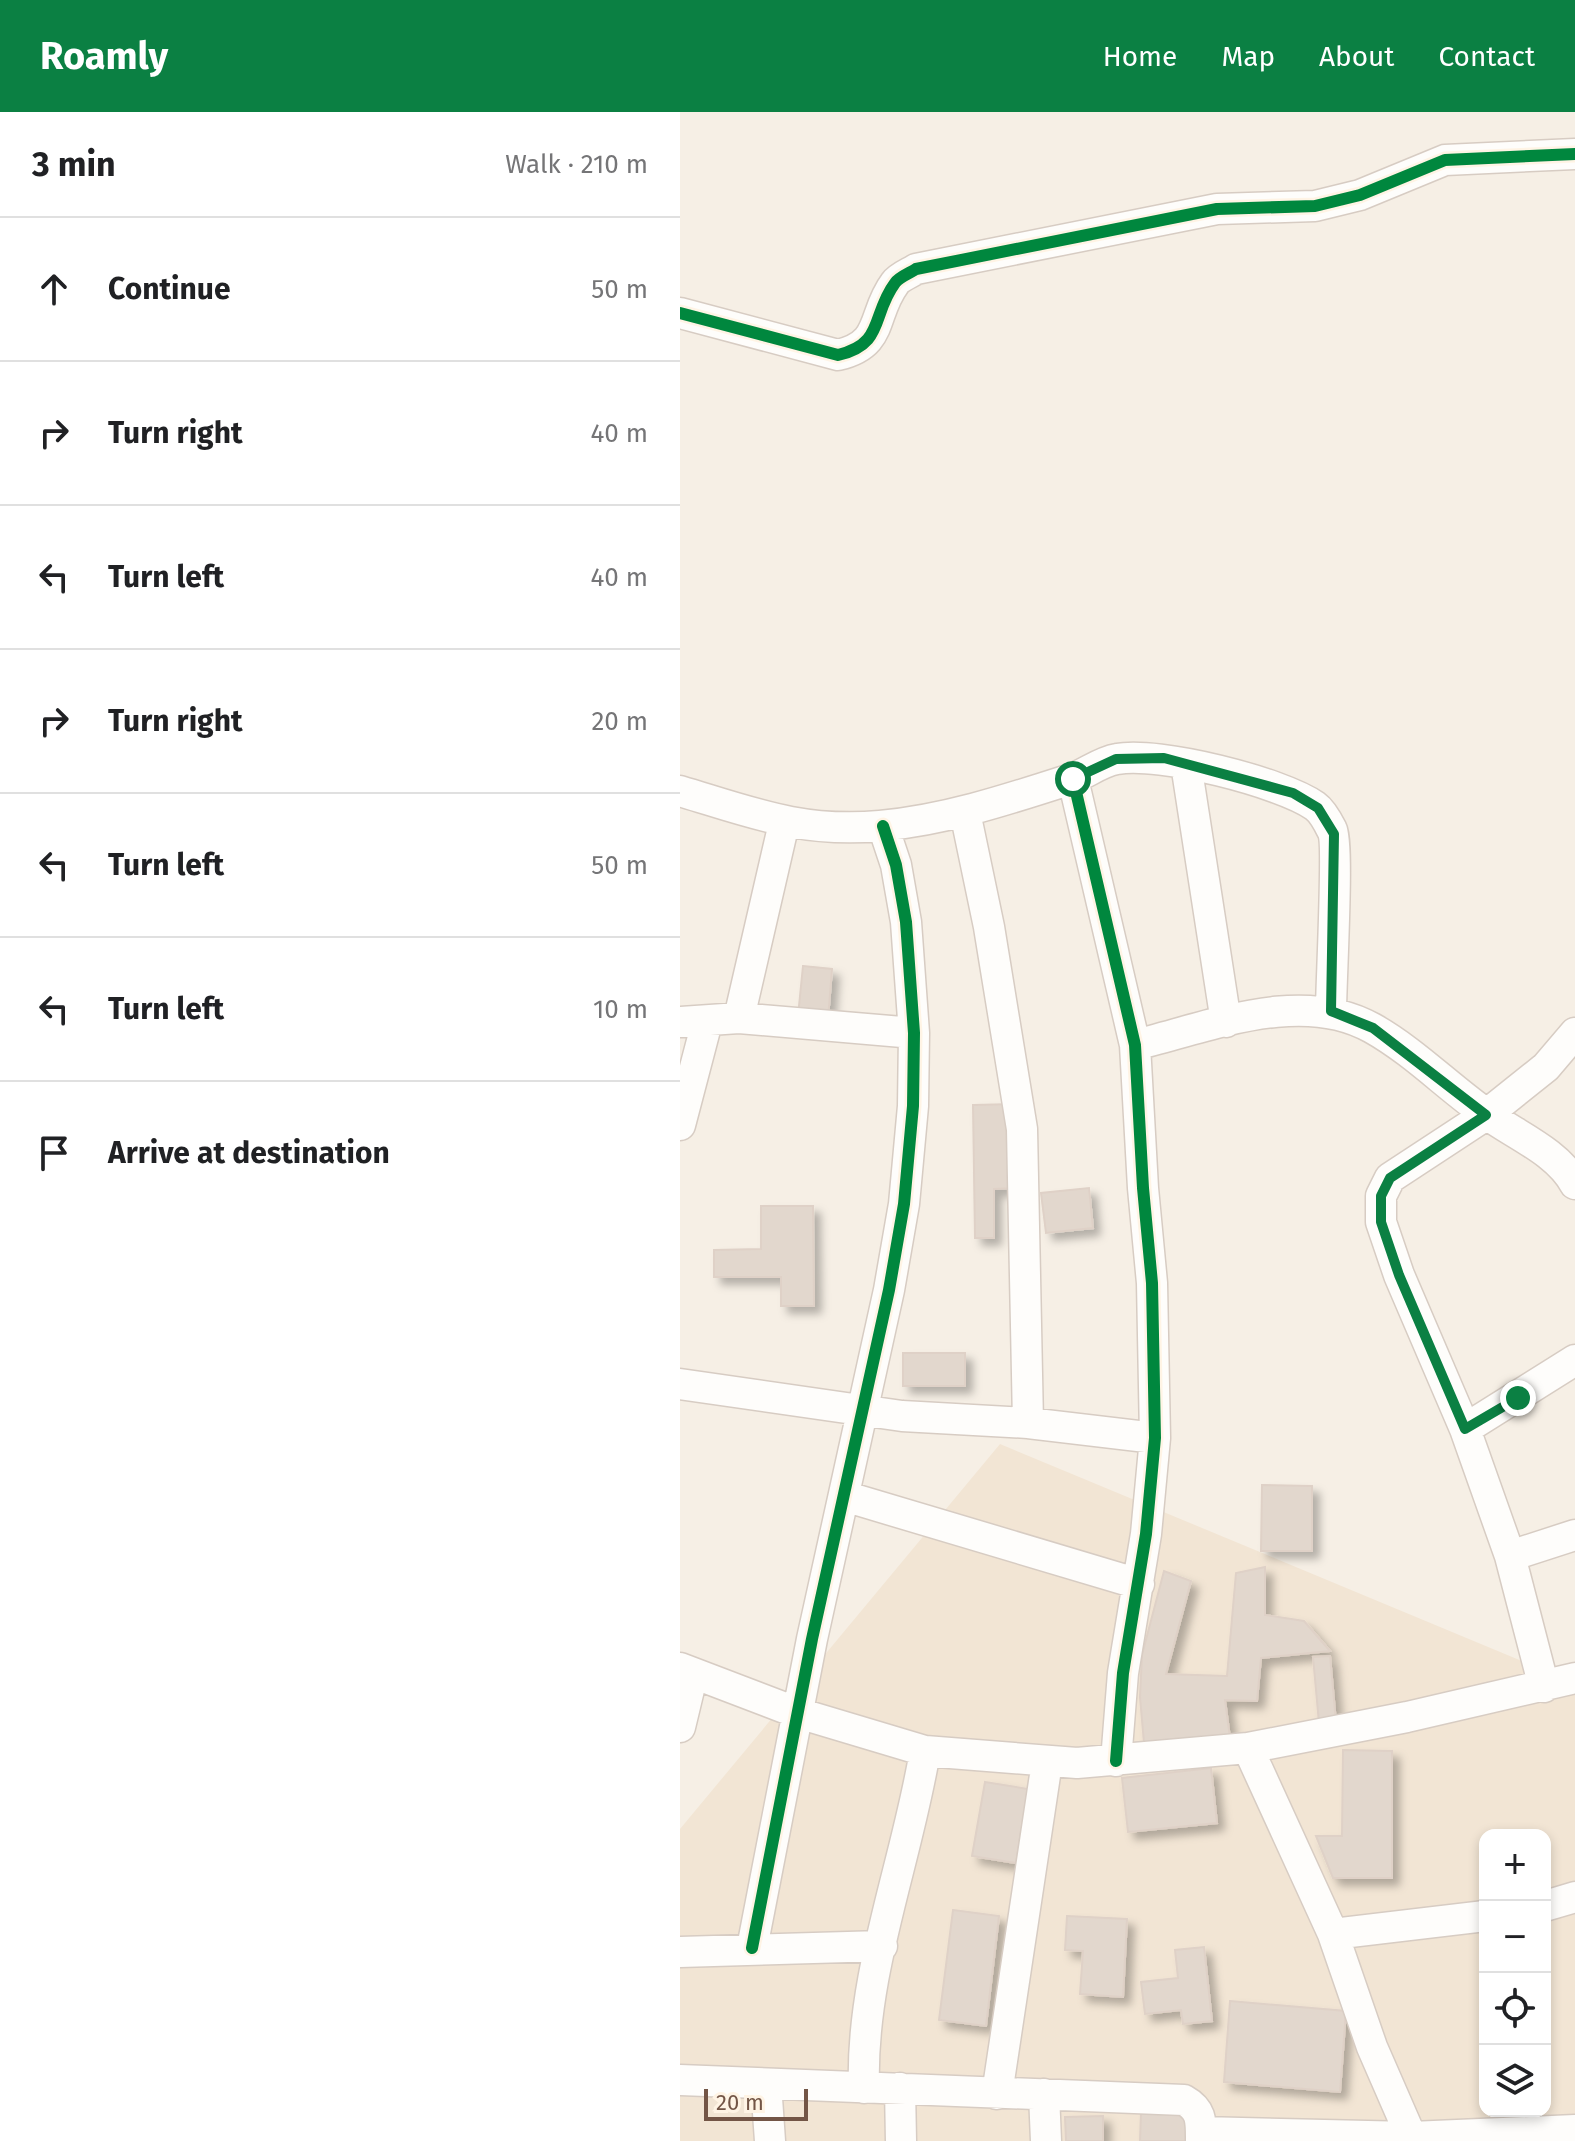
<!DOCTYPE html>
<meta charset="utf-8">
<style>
:root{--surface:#fff;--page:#f6f6f6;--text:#202124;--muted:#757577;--line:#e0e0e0;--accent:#0b8043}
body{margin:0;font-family:"Fira Sans",sans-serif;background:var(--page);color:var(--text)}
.controls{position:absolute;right:24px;bottom:24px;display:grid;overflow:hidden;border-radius:16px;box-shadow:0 4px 12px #0003}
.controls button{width:72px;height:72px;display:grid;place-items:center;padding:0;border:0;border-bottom:2px solid var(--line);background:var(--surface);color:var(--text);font:40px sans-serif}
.scale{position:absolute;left:24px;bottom:20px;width:104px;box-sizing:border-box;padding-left:8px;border:4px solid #735546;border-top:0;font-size:22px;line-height:28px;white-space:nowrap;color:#735546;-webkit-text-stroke:6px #fff4e5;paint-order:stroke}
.stop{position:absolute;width:24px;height:24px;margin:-18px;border:6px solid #0b8043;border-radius:50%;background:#fff}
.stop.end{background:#0b8043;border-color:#fff;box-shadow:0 2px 8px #0008}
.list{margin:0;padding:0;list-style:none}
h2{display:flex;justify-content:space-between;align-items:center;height:104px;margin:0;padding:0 32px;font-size:34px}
h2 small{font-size:26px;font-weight:400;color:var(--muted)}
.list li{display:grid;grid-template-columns:52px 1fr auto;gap:24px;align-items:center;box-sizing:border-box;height:144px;padding:0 32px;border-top:2px solid var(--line)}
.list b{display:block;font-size:30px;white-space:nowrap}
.list em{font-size:26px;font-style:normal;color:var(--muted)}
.icon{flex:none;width:44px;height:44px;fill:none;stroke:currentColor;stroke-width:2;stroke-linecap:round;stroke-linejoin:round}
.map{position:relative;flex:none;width:895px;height:2029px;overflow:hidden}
header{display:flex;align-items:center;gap:48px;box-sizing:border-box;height:112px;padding:0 40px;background:var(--accent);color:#fff}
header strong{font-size:38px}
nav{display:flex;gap:44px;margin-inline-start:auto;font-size:28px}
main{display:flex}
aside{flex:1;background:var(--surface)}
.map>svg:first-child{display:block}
.residential{fill:#f2e5d4;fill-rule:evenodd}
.building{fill:#e2d7cd;stroke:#dfd1c7;stroke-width:2;filter:url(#shadow)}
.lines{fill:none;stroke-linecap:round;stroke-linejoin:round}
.street-casing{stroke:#d7ccc3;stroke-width:33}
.street{stroke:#fefdfb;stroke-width:30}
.cycleway-casing{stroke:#fff4e5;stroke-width:17}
.cycleway{stroke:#00873e;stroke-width:12}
.route{stroke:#0b8043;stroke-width:10}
</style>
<header>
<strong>Roamly</strong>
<nav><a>Home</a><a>Map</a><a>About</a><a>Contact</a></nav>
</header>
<main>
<aside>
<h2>3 min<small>Walk · 210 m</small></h2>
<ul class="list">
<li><svg class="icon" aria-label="ahead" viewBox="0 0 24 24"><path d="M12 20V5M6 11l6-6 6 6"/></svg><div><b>Continue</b></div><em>50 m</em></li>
<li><svg class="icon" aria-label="right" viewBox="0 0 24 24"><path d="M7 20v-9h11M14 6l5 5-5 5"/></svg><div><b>Turn right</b></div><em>40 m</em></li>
<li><svg class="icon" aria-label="left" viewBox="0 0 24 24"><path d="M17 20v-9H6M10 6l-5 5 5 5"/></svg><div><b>Turn left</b></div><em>40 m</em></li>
<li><svg class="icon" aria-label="right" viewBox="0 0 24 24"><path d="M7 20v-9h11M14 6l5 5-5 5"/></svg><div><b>Turn right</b></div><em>20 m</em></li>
<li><svg class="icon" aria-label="left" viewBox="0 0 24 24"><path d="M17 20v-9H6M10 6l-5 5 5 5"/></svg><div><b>Turn left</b></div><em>50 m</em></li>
<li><svg class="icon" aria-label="left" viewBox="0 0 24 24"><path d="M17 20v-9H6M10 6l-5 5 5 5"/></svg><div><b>Turn left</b></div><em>10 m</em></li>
<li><svg class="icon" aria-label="arrive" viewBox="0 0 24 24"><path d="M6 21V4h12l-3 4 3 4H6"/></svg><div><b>Arrive at destination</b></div></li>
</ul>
</aside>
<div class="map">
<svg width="895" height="2029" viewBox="0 0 895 2029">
<defs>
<filter id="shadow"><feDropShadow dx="7" dy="7" stdDeviation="4" flood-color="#0004"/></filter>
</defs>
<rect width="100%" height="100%" fill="#f6efe5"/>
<path class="residential" d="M 320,1332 L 895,1571 L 895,2029 L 0,2029 L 0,1717 ZM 805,1723 L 865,1723 L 865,1999 L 805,1999 Z"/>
<path class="building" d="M 123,854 L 152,857 L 148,907 L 118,904 Z
M 334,992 L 335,1076 L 314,1077 L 314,1126 L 295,1126 L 293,993 Z
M 409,1076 L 413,1116 L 366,1121 L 361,1081 Z
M 81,1094 L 133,1094 L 134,1194 L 101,1194 L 101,1165 L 34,1165 L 34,1138 L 81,1137 Z
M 223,1241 L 285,1241 L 285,1274 L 223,1274 Z
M 582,1373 L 632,1374 L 632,1439 L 581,1439 Z
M 585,1455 L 585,1503 L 624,1509 L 650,1539 L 581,1546 L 577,1589 L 545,1588 L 550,1626 L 464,1631 L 460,1585 L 462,1543 L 484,1459 L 511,1469 L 486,1562 L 547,1564 L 556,1461 Z
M 650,1544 L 656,1610 L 639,1611 L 633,1545 Z
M 663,1638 L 712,1639 L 712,1766 L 653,1766 L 636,1724 L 662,1724 Z
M 531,1656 L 537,1711 L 448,1720 L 442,1666 Z
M 305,1670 L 348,1677 L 336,1751 L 292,1744 Z
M 273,1798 L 319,1804 L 306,1914 L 259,1908 Z
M 387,1804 L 447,1807 L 443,1885 L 400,1882 L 403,1839 L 385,1838 Z
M 524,1835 L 532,1909 L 503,1912 L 501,1898 L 465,1902 L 461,1870 L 498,1866 L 495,1838 Z
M 550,1889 L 666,1899 L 660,1980 L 544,1970 Z
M 461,2000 L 509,2000 L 509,2029 L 460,2029 Z
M 423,2004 L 423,2029 L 386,2029 L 385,2005 Z"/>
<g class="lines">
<g class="street-casing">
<path id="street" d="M 0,201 L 158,243 C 205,232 191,203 215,171 C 219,165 230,161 236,157 L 537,97 L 635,94 L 680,83 L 765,48 L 895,42
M 506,652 L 546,910
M 393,667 L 455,933 L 463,1076 L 472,1171 L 475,1326 L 466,1422 L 443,1561 L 436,1649
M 0,679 C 73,701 122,721 200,714 C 265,708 326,688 388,668 C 405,663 419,650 437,647 C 478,639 601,670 635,694 C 642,699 648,710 652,718 C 659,731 651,872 651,899
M 285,700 L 309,815 L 342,1017 L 348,1311
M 59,906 L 104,711
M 0,910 L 59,906 L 234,921
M 455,933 C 529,915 621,876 692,916 C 733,939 767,974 805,1001 C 835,1023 877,1039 895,1072
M 0,1013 L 27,910
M 0,1272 L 222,1304 L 348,1311 L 475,1326
M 785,1317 L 895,1248
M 164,1384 L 459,1472
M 830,1444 L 895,1423
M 0,1556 L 118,1601 L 245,1639 L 397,1651 L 568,1636
M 864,1575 L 830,1444 L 785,1317 L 719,1163 L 701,1110 L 701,1084 L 710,1066 L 806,1003 L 866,955 L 895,921
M 0,1615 L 13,1561
M 865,1794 L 895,1785
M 653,1822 L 805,1804
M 72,1836 L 132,1527 L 209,1178 L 224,1092 L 233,994 L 234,921 L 226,810 L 216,753 L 203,714
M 0,1840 L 202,1834
M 0,1968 L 504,1988 C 522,1998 521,2009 521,2029
M 86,1972 L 90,2029
M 184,1976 C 180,1862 227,1750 245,1639
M 220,1976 L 221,2029
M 317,1982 L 367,1650
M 364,1982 L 366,2029
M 521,2020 L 731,2025 L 895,2018
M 733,2029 L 692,1935 L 653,1822 L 568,1636 L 727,1605 L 895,1566"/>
</g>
<use href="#street" class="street"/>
<g class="cycleway-casing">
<path id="cycleway" d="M 0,201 L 158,243 C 205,232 191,203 215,171 C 219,165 230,161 236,157 L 537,97 L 635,94 L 680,83 L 765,48 L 895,42
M 393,667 L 455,933 L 463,1076 L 472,1171 L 475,1326 L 466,1422 L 443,1561 L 436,1649
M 72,1836 L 132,1527 L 209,1178 L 224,1092 L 233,994 L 234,921 L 226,810 L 216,753 L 203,714"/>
</g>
<use href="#cycleway" class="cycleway"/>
</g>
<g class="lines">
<path class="route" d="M 393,667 L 436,647 L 484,646 L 613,681 L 638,696 L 654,722 L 651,899 L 693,916 L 806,1003 L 710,1066 L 701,1084 L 701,1110 L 719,1163 L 785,1317 L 838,1286"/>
</g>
</svg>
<div class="controls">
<button>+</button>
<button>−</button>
<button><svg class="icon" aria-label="locate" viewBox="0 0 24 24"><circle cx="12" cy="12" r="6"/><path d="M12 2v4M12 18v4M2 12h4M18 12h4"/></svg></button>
<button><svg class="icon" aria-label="layers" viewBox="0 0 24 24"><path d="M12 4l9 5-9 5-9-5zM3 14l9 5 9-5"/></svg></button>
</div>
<div class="scale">20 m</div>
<div class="stop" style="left:393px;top:667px"></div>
<div class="stop end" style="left:838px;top:1286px"></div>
</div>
</main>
